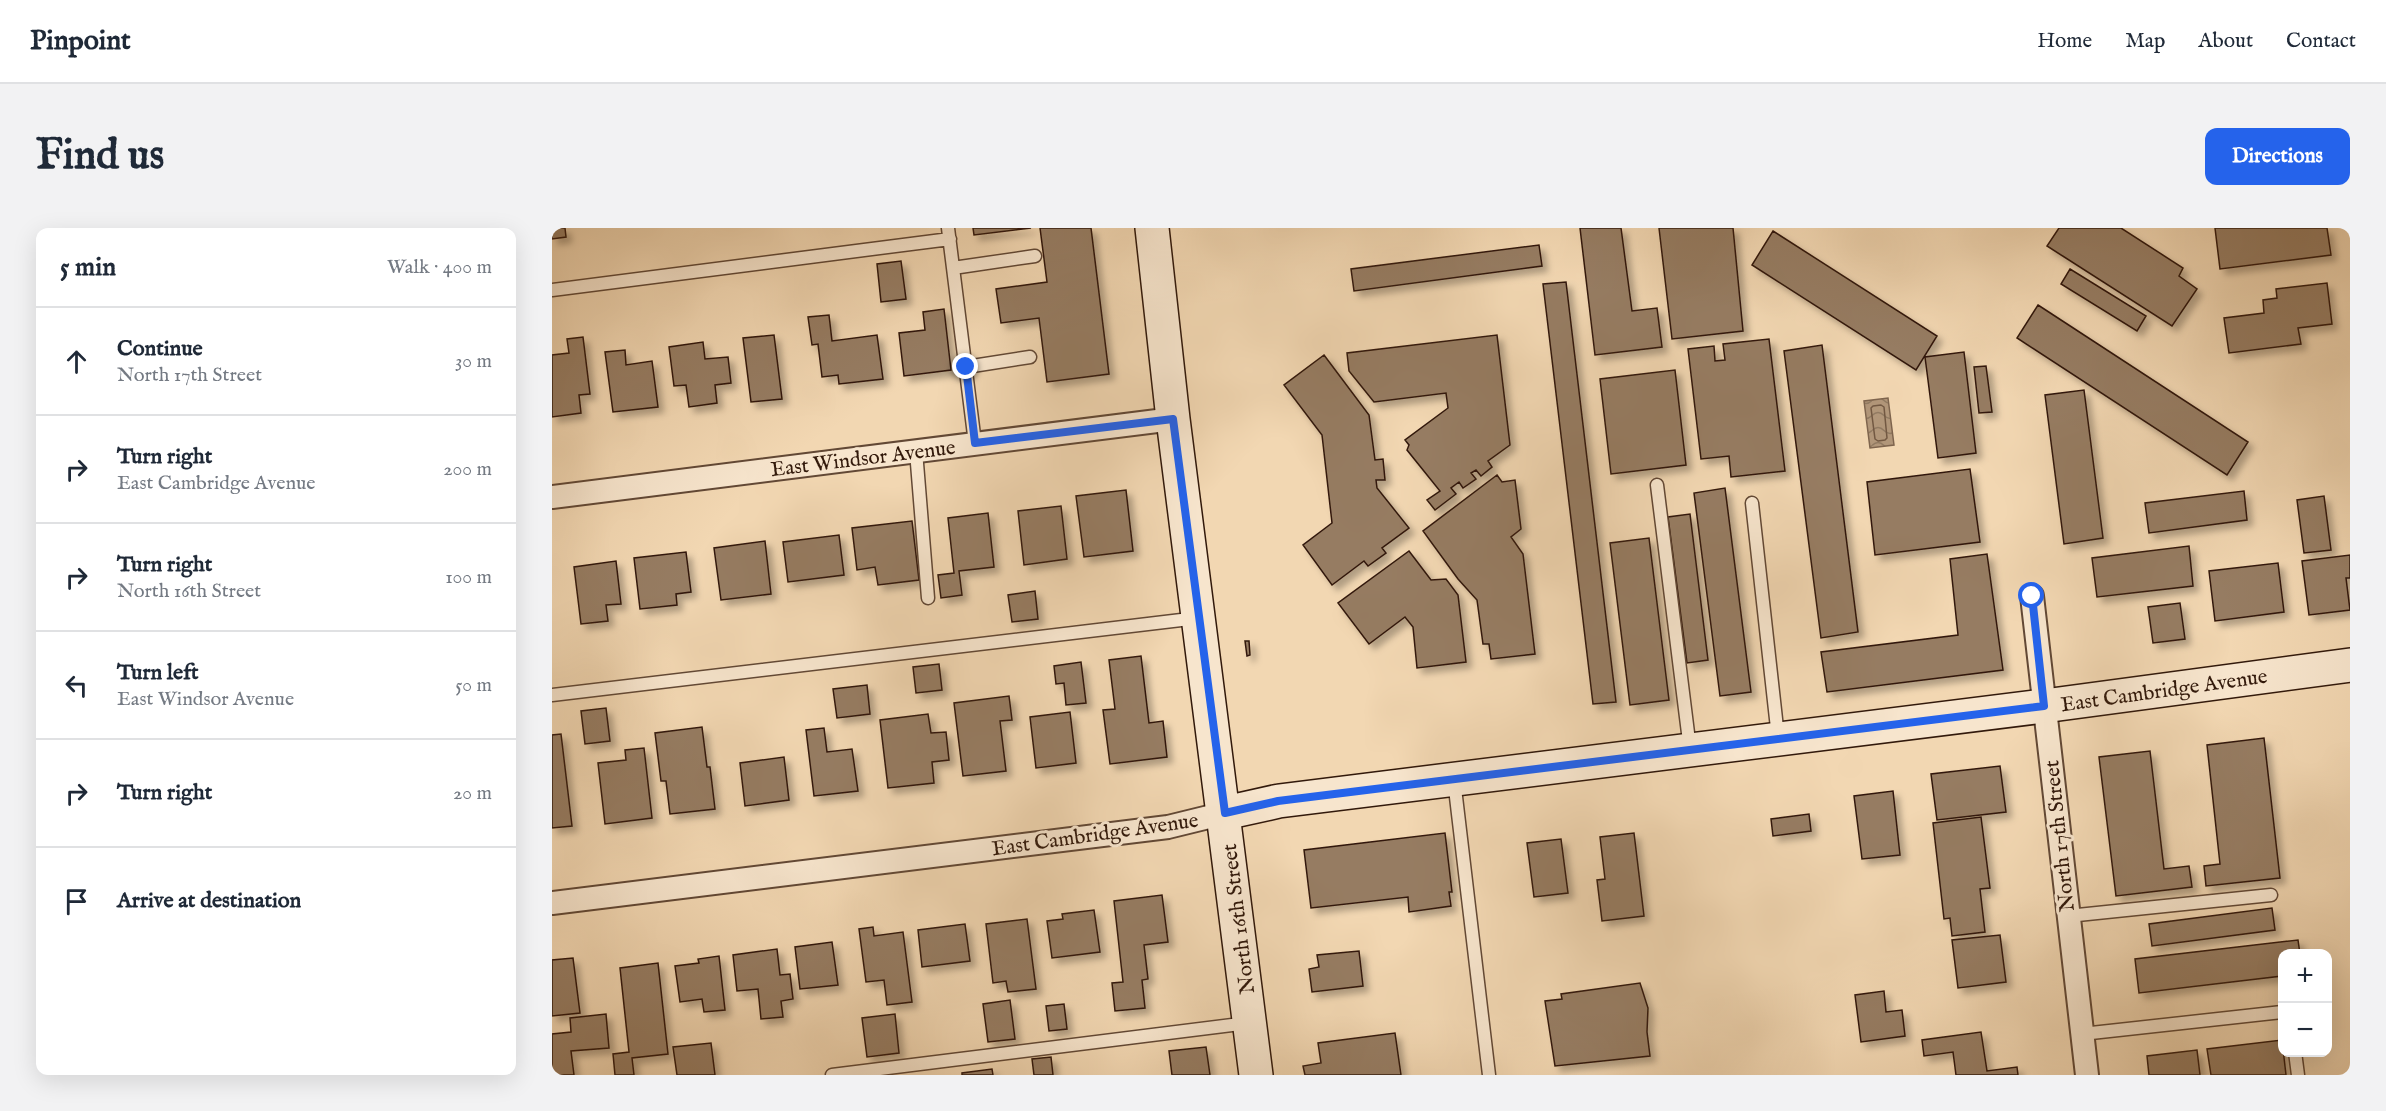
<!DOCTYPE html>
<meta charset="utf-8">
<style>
:root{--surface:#fff;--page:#f2f2f3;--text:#1f2937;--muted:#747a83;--line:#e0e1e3;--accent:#2563eb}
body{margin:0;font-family:"IM FELL English",serif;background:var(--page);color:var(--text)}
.controls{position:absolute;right:18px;bottom:18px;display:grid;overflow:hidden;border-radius:12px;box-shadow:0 6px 24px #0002}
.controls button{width:54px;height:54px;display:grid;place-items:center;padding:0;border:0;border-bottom:2px solid var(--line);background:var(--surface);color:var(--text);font:30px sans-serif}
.stop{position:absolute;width:18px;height:18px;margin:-14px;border:4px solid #2563eb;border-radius:50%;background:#fff}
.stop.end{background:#2563eb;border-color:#fff;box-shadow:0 2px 6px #0008}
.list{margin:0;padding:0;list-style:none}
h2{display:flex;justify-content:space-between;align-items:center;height:78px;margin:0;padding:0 24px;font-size:26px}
h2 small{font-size:20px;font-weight:400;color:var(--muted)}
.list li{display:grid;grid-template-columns:39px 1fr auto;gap:18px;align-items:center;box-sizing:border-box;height:108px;padding:0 24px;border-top:2px solid var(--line)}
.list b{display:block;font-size:22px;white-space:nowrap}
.list p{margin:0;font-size:20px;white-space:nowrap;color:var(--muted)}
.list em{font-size:20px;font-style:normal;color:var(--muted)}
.icon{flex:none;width:33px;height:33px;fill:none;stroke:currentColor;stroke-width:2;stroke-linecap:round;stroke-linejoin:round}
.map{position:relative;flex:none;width:1798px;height:847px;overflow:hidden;border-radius:12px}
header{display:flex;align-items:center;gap:36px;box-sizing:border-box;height:84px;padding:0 30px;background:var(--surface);border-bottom:2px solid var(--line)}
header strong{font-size:28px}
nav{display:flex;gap:33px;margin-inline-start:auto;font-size:21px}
.intro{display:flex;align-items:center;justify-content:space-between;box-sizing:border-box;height:144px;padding:0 36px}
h1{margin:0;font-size:42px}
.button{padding:15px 27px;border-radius:12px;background:var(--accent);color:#fff;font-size:21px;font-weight:700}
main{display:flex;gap:36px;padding:0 36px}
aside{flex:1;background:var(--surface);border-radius:12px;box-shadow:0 6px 24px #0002}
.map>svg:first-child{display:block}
.water{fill:url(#water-waves);stroke:#7e644d;stroke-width:1.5}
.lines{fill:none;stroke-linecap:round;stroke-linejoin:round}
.shore{stroke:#725842;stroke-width:1.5}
.building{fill:#967c62;stroke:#32190b;stroke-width:1.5;filter:url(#shadow)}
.lane-casing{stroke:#624835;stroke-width:15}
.street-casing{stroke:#624835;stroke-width:26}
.secondary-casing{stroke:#32190b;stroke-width:36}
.lane{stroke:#f7e5cd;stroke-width:12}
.street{stroke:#f7e5cd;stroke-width:22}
.secondary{stroke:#f7e5cd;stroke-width:33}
.route{stroke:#2563eb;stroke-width:8}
.labels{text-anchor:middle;stroke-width:6;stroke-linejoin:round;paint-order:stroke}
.street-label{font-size:21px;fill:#32190b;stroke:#f7e5cd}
</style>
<header>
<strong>Pinpoint</strong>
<nav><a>Home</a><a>Map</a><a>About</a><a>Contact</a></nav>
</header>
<div class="intro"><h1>Find us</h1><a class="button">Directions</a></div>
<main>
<aside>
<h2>5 min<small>Walk · 400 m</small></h2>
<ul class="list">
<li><svg class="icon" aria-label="ahead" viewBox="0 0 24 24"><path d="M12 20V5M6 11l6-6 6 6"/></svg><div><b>Continue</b><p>North 17th Street</p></div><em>30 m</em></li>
<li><svg class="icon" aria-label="right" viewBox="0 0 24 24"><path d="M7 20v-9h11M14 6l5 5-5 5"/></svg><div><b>Turn right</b><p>East Cambridge Avenue</p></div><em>200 m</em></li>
<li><svg class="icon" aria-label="right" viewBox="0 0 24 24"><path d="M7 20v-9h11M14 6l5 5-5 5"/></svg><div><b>Turn right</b><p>North 16th Street</p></div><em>100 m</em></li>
<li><svg class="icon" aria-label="left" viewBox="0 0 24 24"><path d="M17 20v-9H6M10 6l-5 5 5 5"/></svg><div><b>Turn left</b><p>East Windsor Avenue</p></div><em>50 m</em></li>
<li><svg class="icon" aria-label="right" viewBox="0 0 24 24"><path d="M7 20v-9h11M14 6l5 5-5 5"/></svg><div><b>Turn right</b></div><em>20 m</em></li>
<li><svg class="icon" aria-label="arrive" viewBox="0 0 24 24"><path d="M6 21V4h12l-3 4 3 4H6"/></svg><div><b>Arrive at destination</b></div></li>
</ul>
</aside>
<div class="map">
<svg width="1798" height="847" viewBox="0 0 1798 847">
<defs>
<pattern id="water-waves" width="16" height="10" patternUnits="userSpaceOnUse" patternTransform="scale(1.5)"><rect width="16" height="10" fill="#b19679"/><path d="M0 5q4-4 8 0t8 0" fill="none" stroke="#917a61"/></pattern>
<filter id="shadow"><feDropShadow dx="5.5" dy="5.5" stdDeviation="3" flood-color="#0004"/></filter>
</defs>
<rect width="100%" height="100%" fill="#f2d7b2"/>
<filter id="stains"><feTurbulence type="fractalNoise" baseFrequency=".00333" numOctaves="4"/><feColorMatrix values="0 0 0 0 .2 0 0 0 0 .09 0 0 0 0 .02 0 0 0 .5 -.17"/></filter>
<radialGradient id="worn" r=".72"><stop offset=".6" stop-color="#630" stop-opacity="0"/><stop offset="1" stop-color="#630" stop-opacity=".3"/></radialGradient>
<path class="water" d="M 1336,170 L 1342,217 L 1318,220 L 1312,173 Z"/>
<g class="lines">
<path class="shore" d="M 1329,177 L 1332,179 L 1335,210 L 1333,212 L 1326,213 L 1323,211 L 1319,180 L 1321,178 Z"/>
</g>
<path class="building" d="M 0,0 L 13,0 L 14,9 L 0,11 Z
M 421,0 L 479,0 L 422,7 Z
M 488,0 L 539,0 L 557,146 L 495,154 L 487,90 L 449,95 L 444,61 L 495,54 Z
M 1028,0 L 1069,0 L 1080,83 L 1105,80 L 1110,119 L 1043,127 Z
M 1107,0 L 1181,0 L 1191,103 L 1120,111 Z
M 1507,0 L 1569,0 L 1631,40 L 1627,48 L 1645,61 L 1620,98 L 1495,18 Z
M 1663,0 L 1775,0 L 1779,27 L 1668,41 Z
M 1221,3 L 1385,108 L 1364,142 L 1200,37 Z
M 987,17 L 990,38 L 802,63 L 799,41 Z
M 349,33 L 354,71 L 329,74 L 325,36 Z
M 1518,41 L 1594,88 L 1585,103 L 1509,56 Z
M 1014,54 L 1064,474 L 1041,476 L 991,56 Z
M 1775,55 L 1780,96 L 1746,100 L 1749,116 L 1677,125 L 1672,90 L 1712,85 L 1711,72 L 1725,70 L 1724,61 Z
M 1486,77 L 1696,214 L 1675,247 L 1465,110 Z
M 392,81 L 399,142 L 352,148 L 347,105 L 373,102 L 371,84 Z
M 277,87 L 280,113 L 325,107 L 331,151 L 287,156 L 286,147 L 270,149 L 266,116 L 260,117 L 256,89 Z
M 222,107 L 230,171 L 199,174 L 191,110 Z
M 945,107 L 958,217 L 936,233 L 940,239 L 929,248 L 924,242 L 919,245 L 924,251 L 911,260 L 907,254 L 899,260 L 904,266 L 883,282 L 875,272 L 888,263 L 855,222 L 857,217 L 853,212 L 896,180 L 894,165 L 822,174 L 797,143 L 795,125 Z
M 31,109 L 38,166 L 27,167 L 29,185 L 0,189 L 0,127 L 17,125 L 15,111 Z
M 1217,111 L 1233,243 L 1179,249 L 1177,228 L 1149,231 L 1136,121 L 1162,118 L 1163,133 L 1173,132 L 1171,116 Z
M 151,114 L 153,131 L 176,129 L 179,155 L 163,157 L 165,175 L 137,179 L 134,157 L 122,158 L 117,119 Z
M 1270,117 L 1306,404 L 1269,410 L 1232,123 Z
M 73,122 L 74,137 L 100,133 L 106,179 L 61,184 L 53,124 Z
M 1412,124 L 1424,225 L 1386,230 L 1373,129 Z
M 772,127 L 817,187 L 823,232 L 831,231 L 833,252 L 824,252 L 825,260 L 857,300 L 830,320 L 834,325 L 816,338 L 812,333 L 780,357 L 751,317 L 780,295 L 770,207 L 732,157 Z
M 1434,138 L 1440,184 L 1427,185 L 1422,139 Z
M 1123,142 L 1134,237 L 1059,246 L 1048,151 Z
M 1532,162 L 1551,310 L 1512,316 L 1493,167 Z
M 1418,241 L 1428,314 L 1323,327 L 1315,254 Z
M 945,247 L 950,254 L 963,252 L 969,301 L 959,309 L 971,326 L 983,426 L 939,431 L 937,416 L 931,416 L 925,372 L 906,351 L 871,303 Z
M 1173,260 L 1199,464 L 1168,468 L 1142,265 Z
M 574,262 L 581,323 L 532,329 L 524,268 Z
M 1692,263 L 1695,292 L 1597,305 L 1593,275 Z
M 1772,268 L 1779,322 L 1752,325 L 1745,272 Z
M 509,278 L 515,331 L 472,337 L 466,283 Z
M 436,285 L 442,339 L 407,343 L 410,367 L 389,370 L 386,347 L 402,345 L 396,290 Z
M 1138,286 L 1156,432 L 1135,435 L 1116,289 Z
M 360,293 L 367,352 L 326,357 L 323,339 L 305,342 L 300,300 Z
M 287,307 L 292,347 L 236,354 L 231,314 Z
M 1097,310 L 1117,472 L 1078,477 L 1058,315 Z
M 213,313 L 219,366 L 169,372 L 162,320 Z
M 1637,318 L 1641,358 L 1545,369 L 1540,330 Z
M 857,323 L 879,352 L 894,351 L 906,367 L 914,434 L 865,440 L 861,399 L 853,389 L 817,416 L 786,375 Z
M 134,324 L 139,364 L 124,366 L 125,377 L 88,381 L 82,330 Z
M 1435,326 L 1451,442 L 1275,464 L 1269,424 L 1406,407 L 1398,331 Z
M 1798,327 L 1798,350 L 1794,350 L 1798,382 L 1757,387 L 1750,333 Z
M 64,333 L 69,376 L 54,377 L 56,393 L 29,396 L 22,339 Z
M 1726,335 L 1732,384 L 1663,393 L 1657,343 Z
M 483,363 L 486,391 L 460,394 L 456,367 Z
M 1628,375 L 1633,411 L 1601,415 L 1596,379 Z
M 693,413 L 697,413 L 698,427 L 695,428 Z
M 589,428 L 597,495 L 611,493 L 615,529 L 558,536 L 551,482 L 563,481 L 557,432 Z
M 529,434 L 534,475 L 514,477 L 512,455 L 504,456 L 502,438 Z
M 387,436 L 390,462 L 364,465 L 361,439 Z
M 315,457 L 318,486 L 285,490 L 281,461 Z
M 457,468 L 460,492 L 448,493 L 454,543 L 411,548 L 402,475 Z
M 54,480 L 58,513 L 33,516 L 29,483 Z
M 518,484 L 524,535 L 484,540 L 478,489 Z
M 376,486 L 379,505 L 394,504 L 397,532 L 380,534 L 382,555 L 336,560 L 328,492 Z
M 150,499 L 155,539 L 158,539 L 163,581 L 118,586 L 114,553 L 109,553 L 103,505 Z
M 272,500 L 275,524 L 300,521 L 306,563 L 262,568 L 254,502 Z
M 9,506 L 20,598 L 0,600 L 0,507 Z
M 1712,510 L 1728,650 L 1654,658 L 1652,638 L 1668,636 L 1655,517 Z
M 92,520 L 100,590 L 53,596 L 46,535 L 74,532 L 73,522 Z
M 1598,523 L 1612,641 L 1637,638 L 1640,659 L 1564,668 L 1547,529 Z
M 232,529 L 237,572 L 193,578 L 188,535 Z
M 1448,538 L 1454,584 L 1385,592 L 1379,546 Z
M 1341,563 L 1348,627 L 1310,631 L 1302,568 Z
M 1257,586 L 1259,603 L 1221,608 L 1219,591 Z
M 1429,589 L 1438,660 L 1428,661 L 1433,704 L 1400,708 L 1398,690 L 1392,691 L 1381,595 Z
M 893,605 L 900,664 L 897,664 L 899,678 L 857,684 L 856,669 L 759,680 L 752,622 Z
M 1082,605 L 1092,688 L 1050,693 L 1045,652 L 1053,651 L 1048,609 Z
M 1009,611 L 1016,665 L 982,669 L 975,615 Z
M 610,667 L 616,714 L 592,717 L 596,751 L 590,752 L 593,780 L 563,783 L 560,755 L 571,754 L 562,673 Z
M 1720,680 L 1723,702 L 1600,718 L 1597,696 Z
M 542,682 L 548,724 L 500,730 L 495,693 L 511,691 L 510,686 Z
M 475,691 L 484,761 L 456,764 L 454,753 L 441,755 L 434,696 Z
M 413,696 L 418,733 L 370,739 L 366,702 Z
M 321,699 L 322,708 L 351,704 L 360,774 L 335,777 L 332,752 L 314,754 L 307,701 Z
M 1448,707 L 1454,754 L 1406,760 L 1400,712 Z
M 1746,712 L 1748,726 L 1730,726 L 1730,748 L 1587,765 L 1583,731 Z
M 280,714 L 286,757 L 248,761 L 243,719 Z
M 225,721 L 228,747 L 238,746 L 241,771 L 229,773 L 231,789 L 209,791 L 206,761 L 185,763 L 181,727 Z
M 807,723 L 811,758 L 760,764 L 757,741 L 767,739 L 765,727 Z
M 167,728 L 173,782 L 152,784 L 150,771 L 128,774 L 123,738 L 147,735 L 146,731 Z
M 21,730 L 28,785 L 0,788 L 0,732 Z
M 106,735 L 116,826 L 80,830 L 82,847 L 63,847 L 61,826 L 77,824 L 68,740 Z
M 1088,755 L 1096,780 L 1095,804 L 1098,828 L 1003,838 L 993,773 L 1010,771 L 1009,766 Z
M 1332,763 L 1334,784 L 1350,782 L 1353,808 L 1309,814 L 1303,767 Z
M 458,772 L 463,811 L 436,814 L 431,776 Z
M 512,776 L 515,801 L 497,803 L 494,778 Z
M 54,786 L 57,820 L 19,823 L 22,847 L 0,847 L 0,806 L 19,804 L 18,790 Z
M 343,786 L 347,825 L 315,829 L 310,790 Z
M 1429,804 L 1435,843 L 1465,839 L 1466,847 L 1404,847 L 1401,824 L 1372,828 L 1370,812 Z
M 843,805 L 849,847 L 753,847 L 751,838 L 769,835 L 766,815 Z
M 1730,812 L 1734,847 L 1659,847 L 1655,821 Z
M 159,815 L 163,847 L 125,847 L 121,819 Z
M 654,819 L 658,847 L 620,847 L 617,823 Z
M 1645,822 L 1648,847 L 1597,847 L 1595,828 Z
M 499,829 L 501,847 L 482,847 L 480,831 Z
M 440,841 L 441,847 L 410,847 L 410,845 Z"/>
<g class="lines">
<g class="lane-casing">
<path id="lane" d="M 396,0 L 423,215
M 401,40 L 483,28
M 0,62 L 398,11
M 414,139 L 478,129
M 364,223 L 376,370
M 1105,257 L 1138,521
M 1200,275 L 1226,509
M 0,467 L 646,390
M 902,552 L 937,847
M 1516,688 L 1719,667
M 1530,806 L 1730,784
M 1743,824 L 1746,847
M 280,847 L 696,795"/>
</g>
<g class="street-casing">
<path id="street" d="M 0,269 L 621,191
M 1480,368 L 1535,847
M 0,675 L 616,599 L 673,585"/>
</g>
<g class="secondary-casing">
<path id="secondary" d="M 600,0 L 621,191 L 704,847
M 673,585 L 727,573 L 1492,478 L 1798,437"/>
</g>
<use href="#lane" class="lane"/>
<use href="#street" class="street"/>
<use href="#secondary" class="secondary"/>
</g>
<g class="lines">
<path class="route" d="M 414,139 L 423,215 L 621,191 L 673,585 L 726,573 L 1492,478 L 1480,368"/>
</g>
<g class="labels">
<g class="street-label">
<text transform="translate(311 230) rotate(-7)" y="7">East Windsor Avenue</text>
<text transform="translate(1612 462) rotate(-8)" y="7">East Cambridge Avenue</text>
<text transform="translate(543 606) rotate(-8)" y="7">East Cambridge Avenue</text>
<text transform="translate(1507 608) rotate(-96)" y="7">North 17th Street</text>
<text transform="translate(686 691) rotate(-97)" y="7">North 16th Street</text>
</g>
</g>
<rect width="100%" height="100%" filter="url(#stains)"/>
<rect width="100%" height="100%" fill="url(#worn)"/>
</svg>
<div class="controls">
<button>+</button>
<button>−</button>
</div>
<div class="stop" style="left:1480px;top:368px"></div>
<div class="stop end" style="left:414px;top:139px"></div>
</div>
</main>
